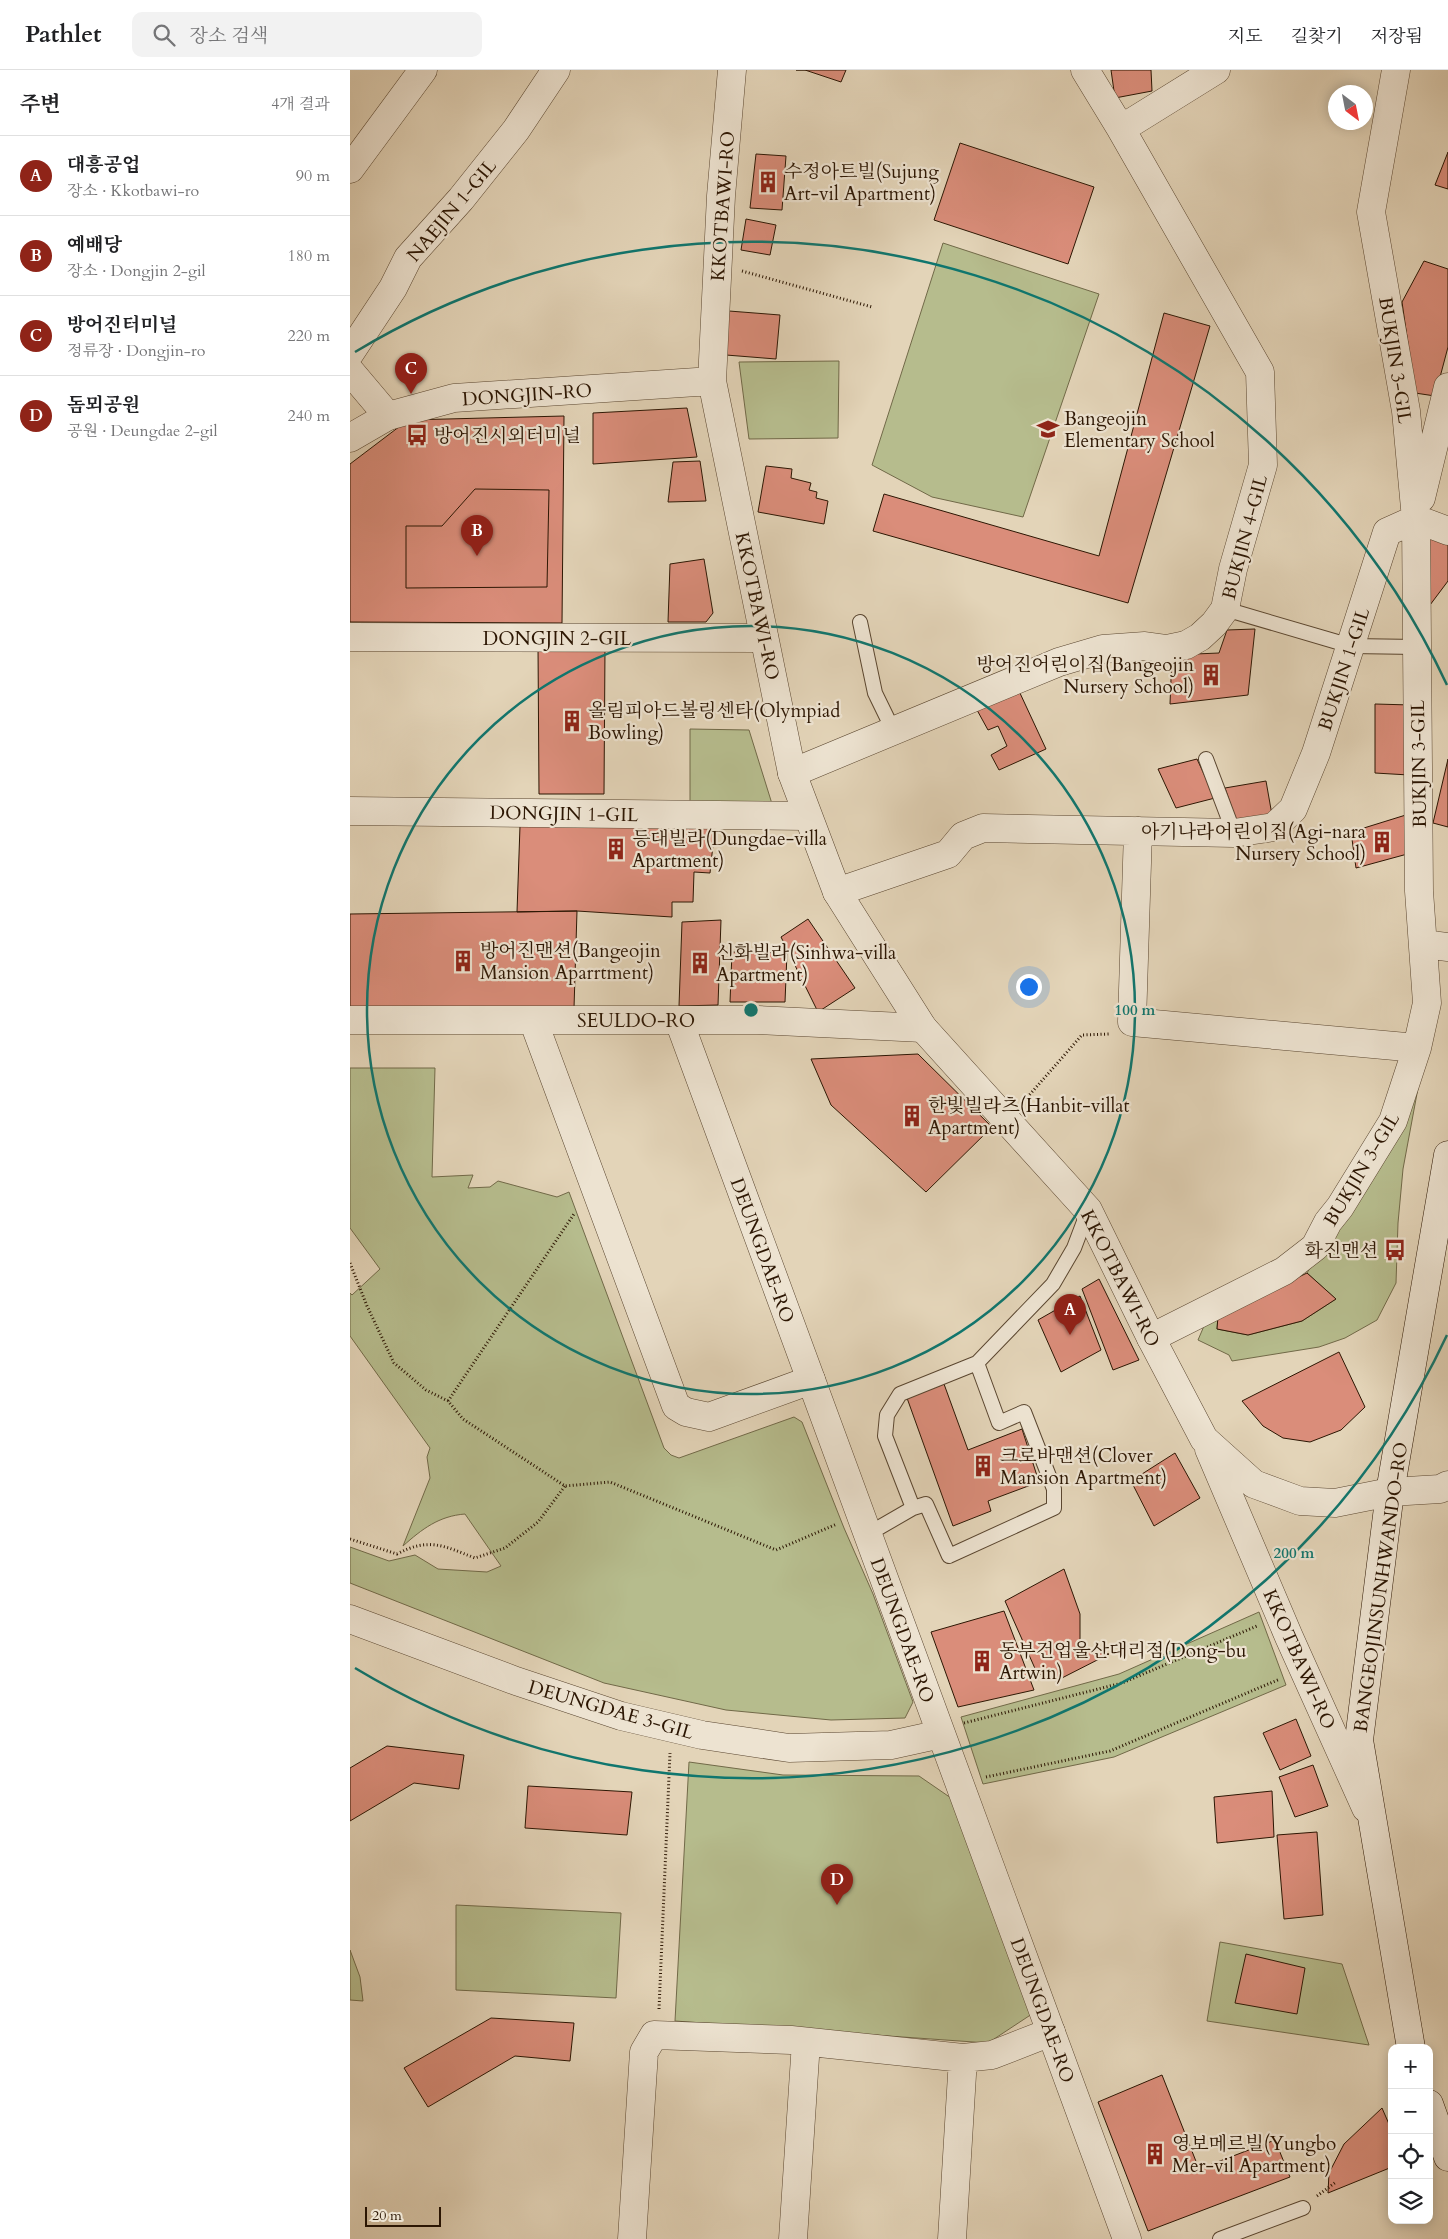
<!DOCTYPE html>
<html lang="ko">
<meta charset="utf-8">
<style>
:root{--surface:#fff;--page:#f2f2f2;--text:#202124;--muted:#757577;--line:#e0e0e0;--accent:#8f2418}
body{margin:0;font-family:Cardo,"Noto Serif KR",serif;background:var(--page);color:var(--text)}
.controls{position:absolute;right:15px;bottom:15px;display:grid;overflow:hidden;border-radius:10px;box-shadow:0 2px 12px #0003}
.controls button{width:45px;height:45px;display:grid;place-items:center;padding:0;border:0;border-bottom:1px solid var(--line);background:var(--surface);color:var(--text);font:25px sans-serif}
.compass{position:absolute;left:978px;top:15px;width:45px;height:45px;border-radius:50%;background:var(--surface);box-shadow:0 2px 12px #0003;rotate:148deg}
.scale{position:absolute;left:15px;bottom:12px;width:76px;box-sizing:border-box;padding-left:5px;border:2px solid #2c1603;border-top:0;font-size:14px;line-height:18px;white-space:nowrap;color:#2c1603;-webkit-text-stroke:4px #ede3d1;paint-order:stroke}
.you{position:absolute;left:678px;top:916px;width:18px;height:18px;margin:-12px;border:4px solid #fff;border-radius:50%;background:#1a73e8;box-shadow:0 0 0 8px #1a73e833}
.badge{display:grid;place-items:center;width:32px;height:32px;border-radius:50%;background:var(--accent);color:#fff;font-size:16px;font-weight:700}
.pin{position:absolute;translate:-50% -41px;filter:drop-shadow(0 1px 2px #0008)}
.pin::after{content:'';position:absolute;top:26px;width:18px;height:15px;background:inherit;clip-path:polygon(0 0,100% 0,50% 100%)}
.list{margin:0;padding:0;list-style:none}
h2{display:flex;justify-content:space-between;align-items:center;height:65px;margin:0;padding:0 20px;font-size:21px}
h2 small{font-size:16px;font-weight:400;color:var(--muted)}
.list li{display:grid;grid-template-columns:32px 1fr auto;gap:15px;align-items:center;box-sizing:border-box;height:80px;padding:0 20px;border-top:1px solid var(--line)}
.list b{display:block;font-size:19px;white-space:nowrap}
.list p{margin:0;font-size:16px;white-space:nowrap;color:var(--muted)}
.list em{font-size:16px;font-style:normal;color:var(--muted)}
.icon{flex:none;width:28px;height:28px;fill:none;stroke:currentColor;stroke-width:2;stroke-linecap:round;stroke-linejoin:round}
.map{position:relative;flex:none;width:1098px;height:2169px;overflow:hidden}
header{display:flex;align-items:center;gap:30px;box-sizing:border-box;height:70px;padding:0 25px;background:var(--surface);border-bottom:1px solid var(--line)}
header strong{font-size:24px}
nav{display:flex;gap:28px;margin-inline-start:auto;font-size:18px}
.search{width:350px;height:45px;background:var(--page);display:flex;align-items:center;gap:12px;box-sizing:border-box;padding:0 18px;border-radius:10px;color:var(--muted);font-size:19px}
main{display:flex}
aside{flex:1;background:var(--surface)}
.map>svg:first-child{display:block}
.green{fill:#b6bc8d;stroke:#716948}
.building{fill:#da8d7a;stroke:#2c1603}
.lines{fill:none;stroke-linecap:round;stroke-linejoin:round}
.service-casing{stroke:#5a4630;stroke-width:16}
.minor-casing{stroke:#5a4630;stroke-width:29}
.tertiary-casing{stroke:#5a4630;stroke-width:29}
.secondary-casing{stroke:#2c1603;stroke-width:29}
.path{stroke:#2c1603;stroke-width:3;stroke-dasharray:1 2.5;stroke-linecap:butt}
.service{stroke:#ede3d1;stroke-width:14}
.minor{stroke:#ede3d1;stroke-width:28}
.tertiary{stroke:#ede3d1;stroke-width:28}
.secondary{stroke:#ede3d1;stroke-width:28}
.ring{fill:none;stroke:#0f766e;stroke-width:2.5}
.labels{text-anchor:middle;stroke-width:4.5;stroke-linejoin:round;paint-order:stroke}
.poi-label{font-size:19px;fill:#2c1603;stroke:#ede3d1;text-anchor:start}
.street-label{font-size:19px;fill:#2c1603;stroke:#ede3d1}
.centre{fill:#0f766e;stroke:#ede3d1;stroke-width:2.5}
.ring-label{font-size:15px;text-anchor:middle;font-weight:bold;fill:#0f766e;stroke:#ede3d1;stroke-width:4.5;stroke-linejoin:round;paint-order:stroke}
</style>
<header>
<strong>Pathlet</strong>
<div class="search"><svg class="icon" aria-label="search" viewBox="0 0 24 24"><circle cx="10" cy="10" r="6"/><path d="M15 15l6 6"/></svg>장소 검색</div>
<nav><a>지도</a><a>길찾기</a><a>저장됨</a></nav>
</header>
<main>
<aside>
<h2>주변<small>4개 결과</small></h2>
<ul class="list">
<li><span class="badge">A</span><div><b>대흥공업</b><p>장소 · Kkotbawi-ro</p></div><em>90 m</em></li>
<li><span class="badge">B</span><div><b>예배당</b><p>장소 · Dongjin 2-gil</p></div><em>180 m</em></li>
<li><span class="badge">C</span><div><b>방어진터미널</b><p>정류장 · Dongjin-ro</p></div><em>220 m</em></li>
<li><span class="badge">D</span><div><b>돔뫼공원</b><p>공원 · Deungdae 2-gil</p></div><em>240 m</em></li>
</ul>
</aside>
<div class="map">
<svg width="1098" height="2169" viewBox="0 0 1098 2169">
<rect width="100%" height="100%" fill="#e3d4b8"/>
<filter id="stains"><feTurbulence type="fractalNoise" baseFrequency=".004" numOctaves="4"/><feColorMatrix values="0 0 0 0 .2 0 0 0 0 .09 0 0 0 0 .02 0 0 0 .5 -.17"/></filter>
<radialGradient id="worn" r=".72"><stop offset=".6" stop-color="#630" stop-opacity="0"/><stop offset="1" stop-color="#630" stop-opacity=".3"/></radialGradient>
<path class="green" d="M 593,173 L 749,224 L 673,447 L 582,427 L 522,395 Z
M 489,291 L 488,368 L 399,369 L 389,292 Z
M 340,659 L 399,660 L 423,737 L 340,738 Z
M 0,998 L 85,998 L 82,1107 L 123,1105 L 118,1118 L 140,1117 L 148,1111 L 207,1127 L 219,1122 L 314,1378 L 321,1385 L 329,1388 L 444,1347 L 452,1352 L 494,1458 L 523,1524 L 563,1632 L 555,1648 L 481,1650 L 376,1640 L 254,1613 L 0,1513 L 0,1477 L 39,1491 L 65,1485 L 88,1499 L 137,1502 L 151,1496 L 115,1444 C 89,1446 72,1459 53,1476 L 80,1408 L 77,1387 L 80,1378 L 0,1266 L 0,1223 L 2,1225 L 30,1199 L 0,1158 Z
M 1071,1002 L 1053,1099 L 1048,1153 L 1046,1213 L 1027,1250 L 995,1268 L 969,1277 L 882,1291 L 879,1285 L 848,1270 L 854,1256 L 868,1246 L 867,1259 L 898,1265 L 952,1251 L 986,1229 L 957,1203 Z
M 909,1542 L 936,1615 L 764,1687 L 633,1714 L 611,1647 L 769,1604 Z
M 339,1692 L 433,1705 L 569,1706 L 601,1728 L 685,1942 L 638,1973 L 325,1951 Z
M 106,1835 L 271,1843 L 266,1928 L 106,1920 Z
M 870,1872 L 992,1894 L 1019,1975 L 857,1951 Z
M 0,1880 L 10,1907 L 13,1931 L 0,1930 Z"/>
<path class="building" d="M 446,0 L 496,0 L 491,12 L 455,0 Z
M 761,0 L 801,0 L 802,21 L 765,28 Z
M 610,73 L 744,117 L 718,194 L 584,150 Z
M 1098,82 L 1098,119 L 1085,115 Z
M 406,84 L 436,86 L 432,140 L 400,138 Z
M 396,149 L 426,155 L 420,185 L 391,180 Z
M 1074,191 L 1098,199 L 1098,277 L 1085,326 L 1065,323 L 1052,232 Z
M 379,241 L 430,245 L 426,289 L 376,285 Z
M 814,243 L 860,256 L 778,533 L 523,461 L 534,424 L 749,486 Z
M 337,338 L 347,387 L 243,394 L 243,343 Z
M 214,346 L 212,553 L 0,552 L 0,394 L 58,350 Z
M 350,391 L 356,431 L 318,432 L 323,392 Z
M 416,396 L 442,399 L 441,408 L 461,413 L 459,420 L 467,422 L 466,428 L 478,431 L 474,454 L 408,442 Z
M 125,419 L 199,420 L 197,517 L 56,518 L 56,456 L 92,456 Z
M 1076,463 L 1098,471 L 1098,511 L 1077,539 Z
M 354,489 L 363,543 L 356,552 L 318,552 L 320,494 Z
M 905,559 L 898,625 L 820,634 L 822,585 L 869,583 L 877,560 Z
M 188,576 L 255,578 L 254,724 L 189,724 Z
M 669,621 L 696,679 L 649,700 L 641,685 L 657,676 L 648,656 L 638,660 L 627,640 Z
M 1025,634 L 1061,635 L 1059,705 L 1025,703 Z
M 847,689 L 865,728 L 826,738 L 808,699 Z
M 1098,689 L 1098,757 L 1083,753 Z
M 916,711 L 922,745 L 886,750 L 875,718 Z
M 1059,744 L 1061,783 L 1006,798 L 1001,762 Z
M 170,756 L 365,756 L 360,803 L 344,802 L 343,832 L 322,832 L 322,847 L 227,841 L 167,842 Z
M 227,841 L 224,938 L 0,939 L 0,844 Z
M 458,849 L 505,918 L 468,942 L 431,867 Z
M 371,850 L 368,935 L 329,936 L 332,852 Z
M 382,882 L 437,883 L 435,932 L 380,932 Z
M 568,984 L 642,1057 L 576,1122 L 481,1035 L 461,989 Z
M 957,1203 L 986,1229 L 952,1251 L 898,1265 L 867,1259 L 868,1246 Z
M 749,1209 L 789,1290 L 763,1300 L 732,1219 Z
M 730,1226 L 751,1280 L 711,1302 L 688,1250 Z
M 989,1282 L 1015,1337 L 991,1360 L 960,1372 L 933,1368 L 913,1356 L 892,1331 Z
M 594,1314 L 618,1380 L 672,1359 L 689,1412 L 638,1431 L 641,1441 L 603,1456 L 557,1328 Z
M 825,1383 L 850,1428 L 804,1456 L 781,1411 Z
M 714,1499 L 730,1544 L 730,1580 L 759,1584 L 706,1611 L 687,1603 L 655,1531 Z
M 654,1541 L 684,1620 L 608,1637 L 581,1562 Z
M 946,1649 L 961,1686 L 930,1700 L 913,1663 Z
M 37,1676 L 114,1685 L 109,1719 L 64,1713 L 0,1751 L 0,1698 Z
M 963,1695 L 978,1736 L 945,1747 L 929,1707 Z
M 178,1716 L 282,1722 L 277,1765 L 175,1758 Z
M 922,1721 L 924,1767 L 867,1773 L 864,1727 Z
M 967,1762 L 973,1845 L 934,1849 L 927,1765 Z
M 896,1884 L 955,1898 L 947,1944 L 885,1933 Z
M 141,1948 L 224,1953 L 220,1991 L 165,1986 L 78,2037 L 54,1998 Z
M 812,2005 L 849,2099 L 925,2070 L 940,2107 L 798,2161 L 748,2032 Z
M 1032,2038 L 1042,2061 L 1042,2097 L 978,2123 L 979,2103 L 994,2074 Z"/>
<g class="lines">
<g class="service-casing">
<path id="service" d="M 875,539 L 1001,576 L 1067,577
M 510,552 L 525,623 L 544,662
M 856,689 L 884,763
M 563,1438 L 576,1434 L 599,1486 L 704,1438 L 704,1419 L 674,1342 L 649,1353 L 627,1293
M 518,1464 L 563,1438 L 535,1366 L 537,1345 L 550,1324 L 627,1293 L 703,1214 L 724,1178 L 738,1141
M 870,2169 L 953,2138"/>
</g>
<g class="minor-casing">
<path id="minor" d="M 771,59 L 866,0
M 0,99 L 73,0
M 0,283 L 43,218 L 58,188 L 111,129 L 166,60 L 206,0
M 0,301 L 38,346
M 1071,428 L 1098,317
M 1066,449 L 1098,461
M 0,567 L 414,568
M 442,703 L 709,592 L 753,579 L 795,576 L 817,579 L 836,575 L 850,567 L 864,554 L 875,539 L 883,499 L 913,395 L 910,302 L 771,59 L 735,0
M 0,741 L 457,746
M 788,761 L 782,952 L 1067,978
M 487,822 L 598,784 L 613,766 L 633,758 L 884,763 L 924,757 L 943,739 L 966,683 L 1037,462 L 1066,449
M 1073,874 L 1098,877
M 0,950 L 408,950 L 573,958
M 183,950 L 326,1336 L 336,1342 L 359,1347 L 461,1310
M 801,1268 L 934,1201 L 965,1177 L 978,1152 L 990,1137 L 1043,1051 L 1067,978 L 1077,933 L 1069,821 L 1066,449 L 1056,341 L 1021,142 L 1046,0
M 1040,1422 L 1090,1419 L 1098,1415
M 282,2169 L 294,1982 L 304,1965 L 441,1970 L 613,1988 L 642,1985 L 701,1962
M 443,2169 L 456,1972
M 602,2169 L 613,1988"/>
</g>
<g class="tertiary-casing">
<path id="tertiary" d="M 382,0 L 371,126 L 362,311 L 442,703 L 487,822 L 573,958 L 738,1140 L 801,1268 L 854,1369 L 904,1414 L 950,1431 L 985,1433 L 1040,1422
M 0,368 L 38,346 L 104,328 L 362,311
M 329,951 L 777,2169
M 859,1379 L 939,1567 L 1016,1738
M 0,1549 L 166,1611 L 271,1646 L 352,1665 L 439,1678 L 541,1675 L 591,1664"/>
</g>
<g class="secondary-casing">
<path id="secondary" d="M 1061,1978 L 1009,1670 L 1040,1422 L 1098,1085
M 1079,2034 L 1098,2087"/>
</g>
<path class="path" d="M 392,201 L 522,237
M 675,1030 L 732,965 L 759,964
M 0,1193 L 17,1236 L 44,1293 L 76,1320 L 98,1331 L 113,1349 L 215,1416 L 260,1412 L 426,1480 L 487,1454
M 98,1331 L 224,1144
M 0,1469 L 47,1484 C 79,1467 94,1476 125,1488 L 155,1478 L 188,1452 L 215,1416
M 614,1653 L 772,1613 L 907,1556
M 636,1707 L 760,1681 L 930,1609
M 309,1939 L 320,1683
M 967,2126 L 986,2112"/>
<use href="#service" class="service"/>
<use href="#minor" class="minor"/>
<use href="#tertiary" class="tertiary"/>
<use href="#secondary" class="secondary"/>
</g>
<g class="ring">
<circle cx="401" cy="940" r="384"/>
<path d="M1097 1265A768 768 0 0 1 5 1598M5 282A768 768 0 0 1 1097 615"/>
</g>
<defs>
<g id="building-bare" transform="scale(1.725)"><path d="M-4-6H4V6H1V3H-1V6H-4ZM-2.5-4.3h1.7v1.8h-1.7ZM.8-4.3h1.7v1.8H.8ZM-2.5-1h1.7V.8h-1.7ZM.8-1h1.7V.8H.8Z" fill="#8f2418" stroke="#ede3d1" stroke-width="2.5" paint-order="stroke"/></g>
<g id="school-bare" transform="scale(1.725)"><path d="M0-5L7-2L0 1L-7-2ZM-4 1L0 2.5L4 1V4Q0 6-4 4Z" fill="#8f2418" stroke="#ede3d1" stroke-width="2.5" paint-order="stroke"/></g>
<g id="bus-bare" transform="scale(1.725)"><path d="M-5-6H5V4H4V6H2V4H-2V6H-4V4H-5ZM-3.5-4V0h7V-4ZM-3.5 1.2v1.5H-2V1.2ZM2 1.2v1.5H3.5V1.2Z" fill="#8f2418" stroke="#ede3d1" stroke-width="2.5" paint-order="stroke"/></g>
</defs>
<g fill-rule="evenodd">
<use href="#building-bare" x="418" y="112"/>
<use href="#school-bare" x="698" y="359"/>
<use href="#bus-bare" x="67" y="365"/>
<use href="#building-bare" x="861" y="605"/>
<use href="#building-bare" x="222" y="651"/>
<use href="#building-bare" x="1032" y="772"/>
<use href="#building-bare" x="266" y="779"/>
<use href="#building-bare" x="113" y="891"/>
<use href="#building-bare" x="350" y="893"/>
<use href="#building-bare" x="562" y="1046"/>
<use href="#bus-bare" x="1045" y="1180"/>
<use href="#building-bare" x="633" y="1396"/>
<use href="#building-bare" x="632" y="1591"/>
<use href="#building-bare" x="805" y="2084"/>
</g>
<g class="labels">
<g class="poi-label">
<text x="434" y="108">수정아트빌(Sujung<tspan x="434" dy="22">Art-vil Apartment)</tspan></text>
<text x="714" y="355">Bangeojin<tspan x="714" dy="22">Elementary School</tspan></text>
<text x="84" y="372">방어진시외터미널</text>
<text x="844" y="601" text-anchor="end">방어진어린이집(Bangeojin<tspan x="844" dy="22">Nursery School)</tspan></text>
<text x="238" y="647">올림피아드볼링센타(Olympiad<tspan x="238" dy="22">Bowling)</tspan></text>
<text x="1016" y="768" text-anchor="end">아기나라어린이집(Agi-nara<tspan x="1016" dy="22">Nursery School)</tspan></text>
<text x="282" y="775">등대빌라(Dungdae-villa<tspan x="282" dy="22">Apartment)</tspan></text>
<text x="130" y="887">방어진맨션(Bangeojin<tspan x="130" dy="22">Mansion Aparrtment)</tspan></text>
<text x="366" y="889">신화빌라(Sinhwa-villa<tspan x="366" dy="22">Apartment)</tspan></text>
<text x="578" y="1042">한빛빌라츠(Hanbit-villat<tspan x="578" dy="22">Apartment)</tspan></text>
<text x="1028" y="1187" text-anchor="end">화진맨션</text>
<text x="650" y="1392">크로바맨션(Clover<tspan x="650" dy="22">Mansion Apartment)</tspan></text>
<text x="649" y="1587">동부건업울산대리점(Dong-bu<tspan x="649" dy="22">Artwin)</tspan></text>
<text x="822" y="2080">영보메르빌(Yungbo<tspan x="822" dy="22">Mer-vil Apartment)</tspan></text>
</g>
<g class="street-label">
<text transform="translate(372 136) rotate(-86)" y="7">KKOTBAWI-RO</text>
<text transform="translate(101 140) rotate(-50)" y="7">NAEJIN 1-GIL</text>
<text transform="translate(1046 290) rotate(81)" y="7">BUKJIN 3-GIL</text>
<text transform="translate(177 324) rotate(-4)" y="7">DONGJIN-RO</text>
<text transform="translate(894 467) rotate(-75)" y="7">BUKJIN 4-GIL</text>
<text transform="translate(408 536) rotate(78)" y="7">KKOTBAWI-RO</text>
<text x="207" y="575">DONGJIN 2-GIL</text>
<text transform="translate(993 599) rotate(-72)" y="7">BUKJIN 1-GIL</text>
<text transform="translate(1068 694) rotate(-91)" y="7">BUKJIN 3-GIL</text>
<text transform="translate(214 743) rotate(1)" y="7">DONGJIN 1-GIL</text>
<text x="286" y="957">SEULDO-RO</text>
<text transform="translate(1011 1099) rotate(-59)" y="7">BUKJIN 3-GIL</text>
<text transform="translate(413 1180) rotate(70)" y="7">DEUNGDAE-RO</text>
<text transform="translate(771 1208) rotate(63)" y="7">KKOTBAWI-RO</text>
<text transform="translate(1030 1517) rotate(-82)" y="7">BANGEOJINSUNHWANDO-RO</text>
<text transform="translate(553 1560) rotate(70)" y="7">DEUNGDAE-RO</text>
<text transform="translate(950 1589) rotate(66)" y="7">KKOTBAWI-RO</text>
<text transform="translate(261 1639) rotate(16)" y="7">DEUNGDAE 3-GIL</text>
<text transform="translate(693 1940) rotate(70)" y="7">DEUNGDAE-RO</text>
</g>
</g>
<circle cx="401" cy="940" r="8" class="centre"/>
<g class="ring-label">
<text x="785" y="945">100 m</text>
<text x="944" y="1488">200 m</text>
</g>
<rect width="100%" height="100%" filter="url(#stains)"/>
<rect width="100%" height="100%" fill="url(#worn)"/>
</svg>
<div class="controls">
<button>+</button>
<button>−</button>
<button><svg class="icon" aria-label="locate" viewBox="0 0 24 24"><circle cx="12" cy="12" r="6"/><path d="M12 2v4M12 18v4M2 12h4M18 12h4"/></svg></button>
<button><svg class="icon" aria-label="layers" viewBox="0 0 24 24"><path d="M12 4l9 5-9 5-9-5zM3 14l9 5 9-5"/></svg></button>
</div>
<svg class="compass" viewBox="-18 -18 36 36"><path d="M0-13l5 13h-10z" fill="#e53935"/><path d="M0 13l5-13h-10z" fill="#757577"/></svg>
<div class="scale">20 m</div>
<div class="you"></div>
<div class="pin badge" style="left:720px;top:1265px">A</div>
<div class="pin badge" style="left:127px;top:486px">B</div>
<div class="pin badge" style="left:61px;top:324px">C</div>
<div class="pin badge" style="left:487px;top:1835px">D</div>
</div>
</main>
